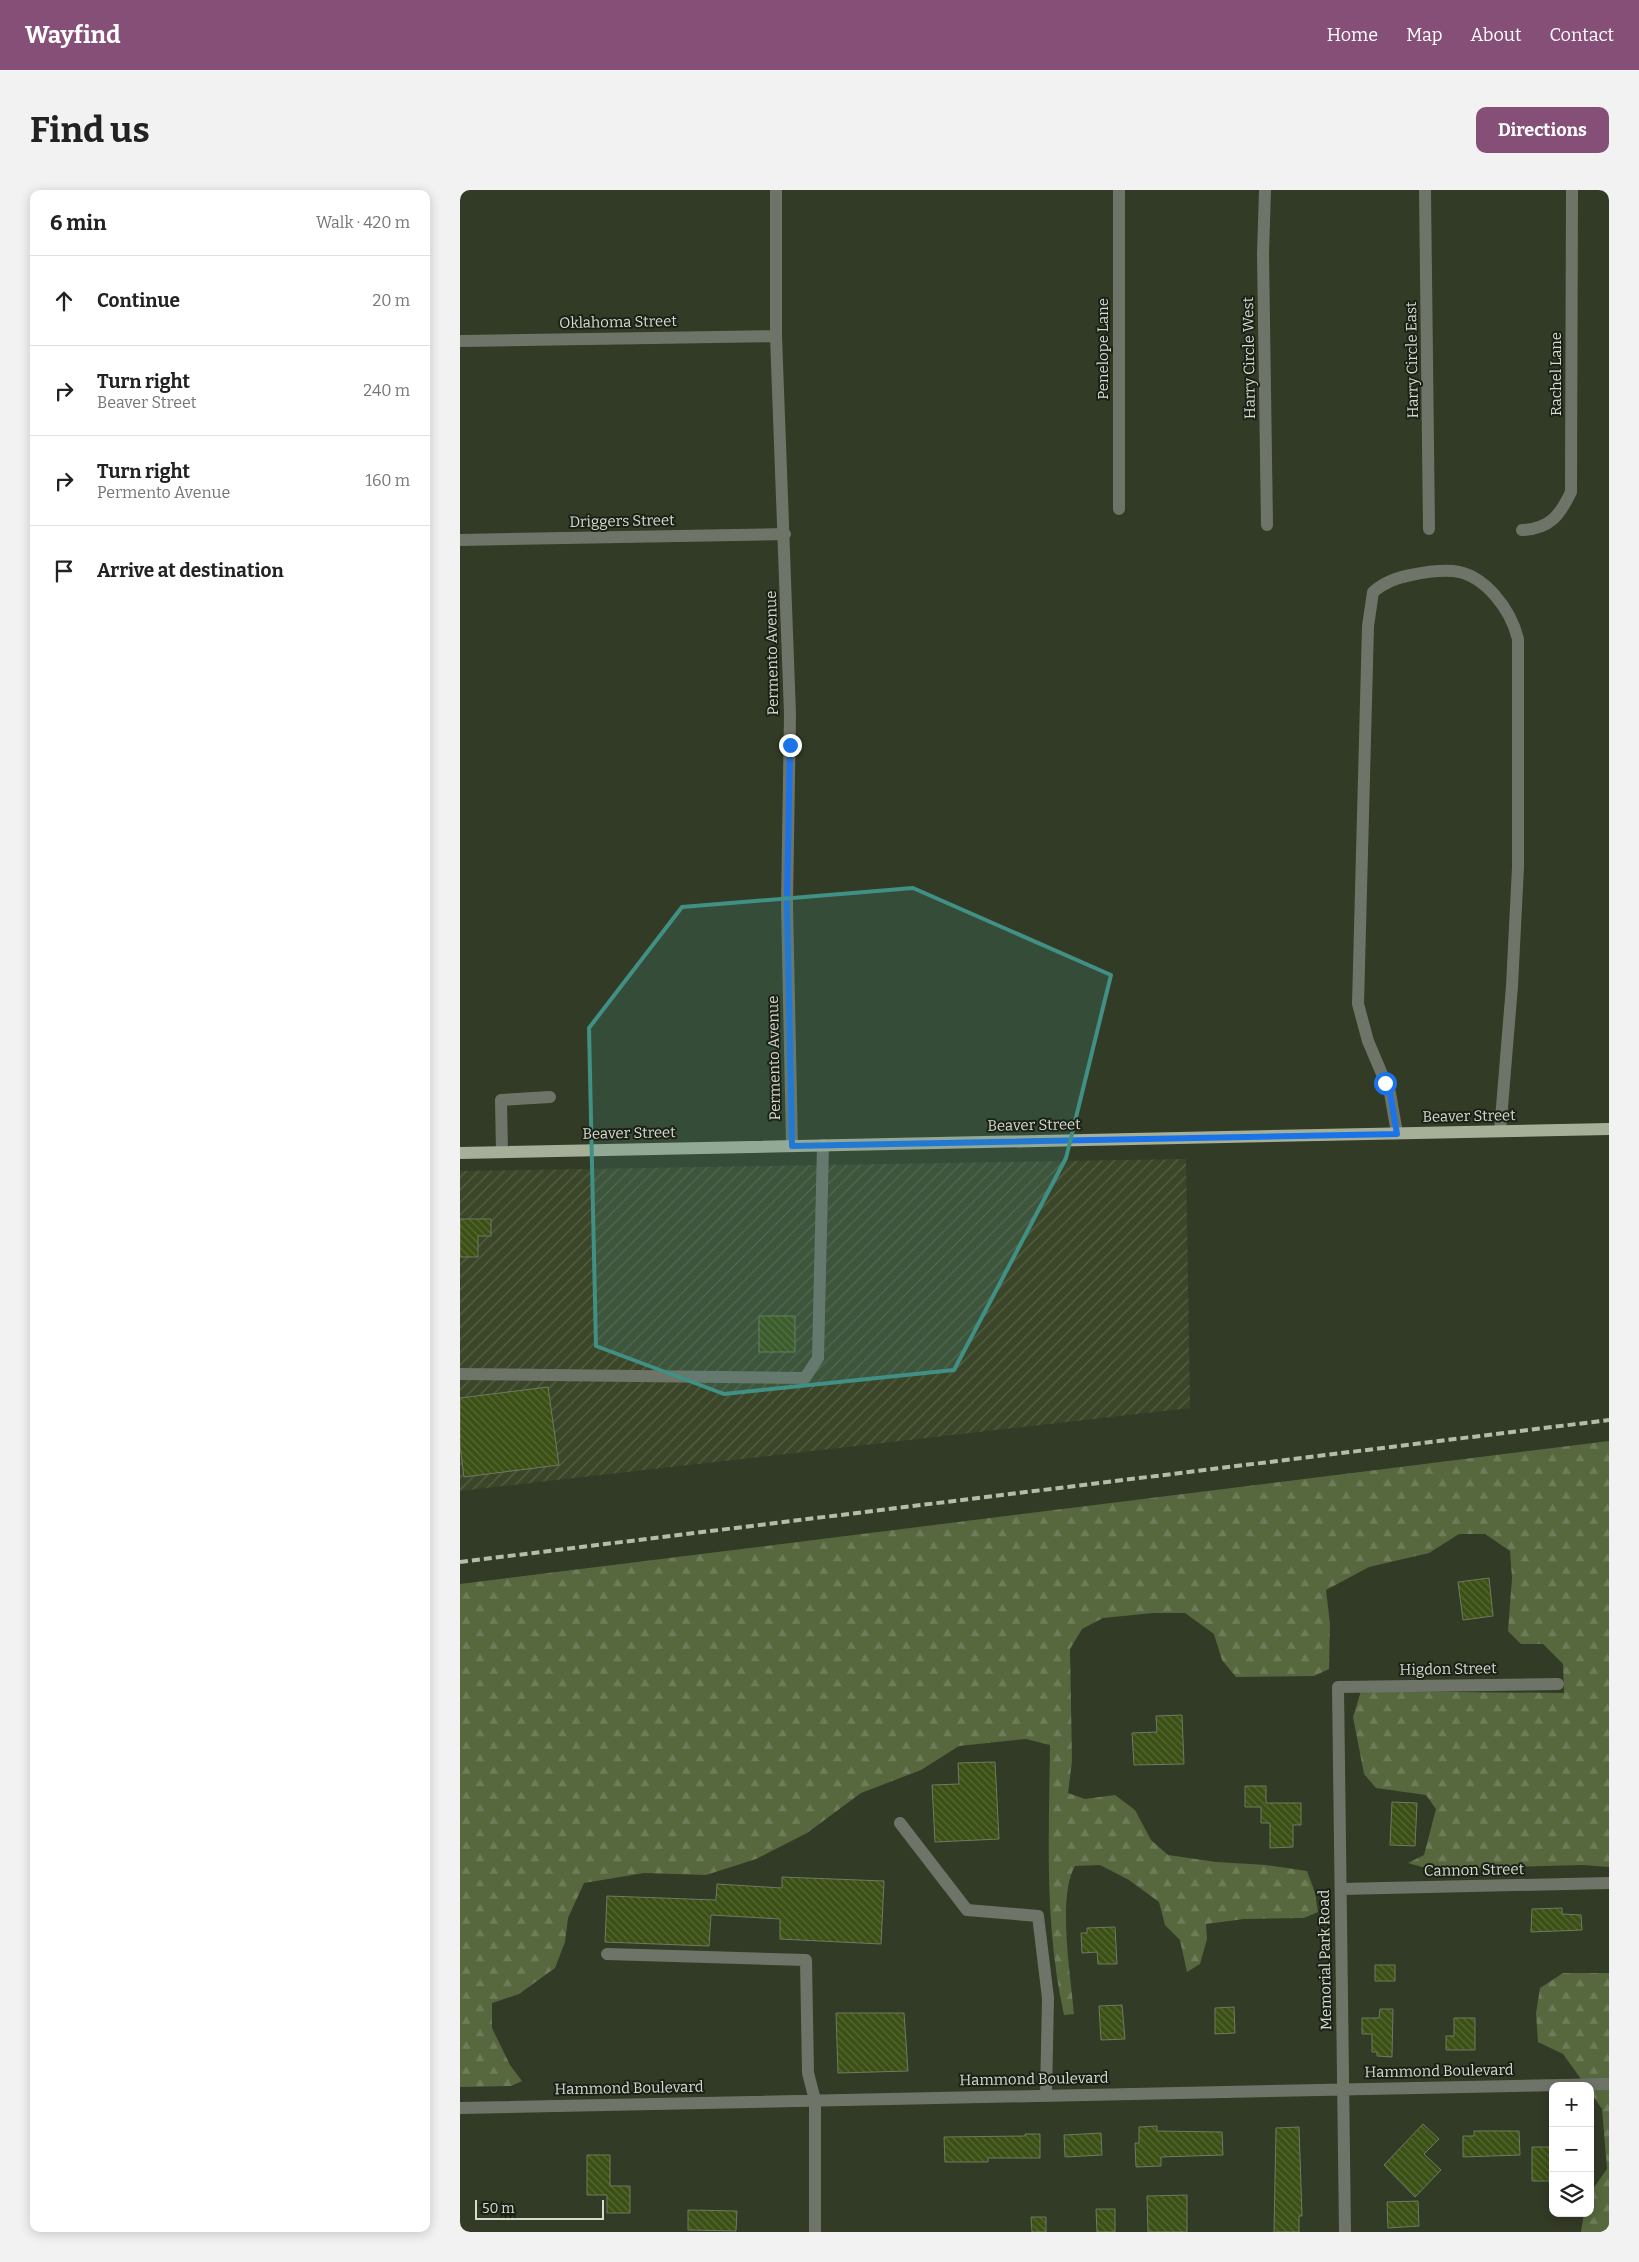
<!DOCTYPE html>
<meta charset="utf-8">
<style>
:root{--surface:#fff;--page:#f2f2f2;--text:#222;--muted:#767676;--line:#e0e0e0;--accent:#854f78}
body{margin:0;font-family:Bitter,serif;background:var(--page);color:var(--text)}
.controls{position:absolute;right:15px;bottom:15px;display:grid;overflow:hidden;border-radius:10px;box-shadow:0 2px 12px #0003}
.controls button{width:45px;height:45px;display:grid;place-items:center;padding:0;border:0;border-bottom:1px solid var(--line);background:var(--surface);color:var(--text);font:25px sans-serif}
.scale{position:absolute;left:15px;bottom:12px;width:129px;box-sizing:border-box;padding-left:5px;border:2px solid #d6dcce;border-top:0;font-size:14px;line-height:18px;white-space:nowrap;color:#d6dcce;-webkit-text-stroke:4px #1c2117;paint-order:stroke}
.stop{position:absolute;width:15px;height:15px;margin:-11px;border:4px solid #1a73e8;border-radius:50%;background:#fff}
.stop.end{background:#1a73e8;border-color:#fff;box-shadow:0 1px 5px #0008}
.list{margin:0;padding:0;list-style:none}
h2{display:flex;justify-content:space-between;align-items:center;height:65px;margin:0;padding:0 20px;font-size:21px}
h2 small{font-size:16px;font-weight:400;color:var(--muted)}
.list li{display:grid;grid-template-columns:32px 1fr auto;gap:15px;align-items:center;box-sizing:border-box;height:90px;padding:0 20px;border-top:1px solid var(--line)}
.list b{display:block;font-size:19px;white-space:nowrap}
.list p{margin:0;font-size:16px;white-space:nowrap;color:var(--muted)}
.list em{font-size:16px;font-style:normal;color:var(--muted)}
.icon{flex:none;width:28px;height:28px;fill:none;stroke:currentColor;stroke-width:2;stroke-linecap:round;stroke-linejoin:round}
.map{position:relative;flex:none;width:1149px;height:2042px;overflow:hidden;border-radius:10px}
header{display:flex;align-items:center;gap:30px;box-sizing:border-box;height:70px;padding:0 25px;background:var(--accent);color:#fff}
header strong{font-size:24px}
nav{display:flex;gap:28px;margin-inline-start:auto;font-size:18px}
.intro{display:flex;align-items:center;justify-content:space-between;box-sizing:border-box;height:120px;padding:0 30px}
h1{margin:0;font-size:35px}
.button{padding:12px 22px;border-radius:10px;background:var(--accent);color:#fff;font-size:18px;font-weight:700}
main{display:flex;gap:30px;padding:0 30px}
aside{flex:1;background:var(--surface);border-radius:10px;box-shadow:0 2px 12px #0003}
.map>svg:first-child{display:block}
.industrial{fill:url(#industrial-furrows)}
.forest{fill:url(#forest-firs)}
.building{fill:url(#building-back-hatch);stroke:#6f7a61}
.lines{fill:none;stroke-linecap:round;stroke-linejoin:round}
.minor{stroke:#6f7469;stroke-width:12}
.major{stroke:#a6b099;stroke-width:12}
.rail{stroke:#b5bcac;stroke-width:4;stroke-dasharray:8 4;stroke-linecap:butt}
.route{stroke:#1a73e8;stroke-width:6}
.marked{fill:#419086;fill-opacity:0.2;stroke:#419086;stroke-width:4;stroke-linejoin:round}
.labels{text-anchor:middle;stroke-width:4;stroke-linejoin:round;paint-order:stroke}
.street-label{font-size:15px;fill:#d6dcce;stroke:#1c2117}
</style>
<header>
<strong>Wayfind</strong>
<nav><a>Home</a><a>Map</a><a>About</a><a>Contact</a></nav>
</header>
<div class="intro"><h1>Find us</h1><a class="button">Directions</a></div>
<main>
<aside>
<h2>6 min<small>Walk · 420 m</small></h2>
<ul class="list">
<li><svg class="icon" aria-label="ahead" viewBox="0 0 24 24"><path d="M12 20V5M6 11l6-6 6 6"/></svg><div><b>Continue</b></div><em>20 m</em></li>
<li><svg class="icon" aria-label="right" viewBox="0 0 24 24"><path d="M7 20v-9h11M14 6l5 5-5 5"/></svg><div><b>Turn right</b><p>Beaver Street</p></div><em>240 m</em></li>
<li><svg class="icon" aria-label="right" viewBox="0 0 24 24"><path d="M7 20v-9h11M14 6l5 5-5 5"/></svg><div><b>Turn right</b><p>Permento Avenue</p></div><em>160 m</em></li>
<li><svg class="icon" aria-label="arrive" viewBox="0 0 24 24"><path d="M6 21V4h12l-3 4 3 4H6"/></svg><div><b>Arrive at destination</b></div></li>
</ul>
</aside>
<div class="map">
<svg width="1149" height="2042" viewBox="0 0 1149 2042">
<defs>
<pattern id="industrial-furrows" width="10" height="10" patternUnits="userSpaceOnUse" patternTransform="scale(1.25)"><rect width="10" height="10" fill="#3b4629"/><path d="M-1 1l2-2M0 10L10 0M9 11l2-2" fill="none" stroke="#576047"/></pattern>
<pattern id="forest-firs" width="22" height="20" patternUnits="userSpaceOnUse" patternTransform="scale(1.25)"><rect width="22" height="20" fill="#57683e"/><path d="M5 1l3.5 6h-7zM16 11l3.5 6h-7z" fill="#6e7d59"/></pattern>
<pattern id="building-back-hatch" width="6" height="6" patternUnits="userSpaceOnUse" patternTransform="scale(1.25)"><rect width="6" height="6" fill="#3b5015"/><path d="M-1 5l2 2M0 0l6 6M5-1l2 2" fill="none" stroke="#576936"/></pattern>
</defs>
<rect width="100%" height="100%" fill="#323b25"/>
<path class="industrial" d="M 726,969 L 730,1218 L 0,1301 L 0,981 Z"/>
<path class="forest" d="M 1149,1251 L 1149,1677 L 1123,1675 L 969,1679 L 948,1673 L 964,1665 L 976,1619 L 966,1605 L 916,1598 L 904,1584 L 893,1527 L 901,1501 L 1104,1503 L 1103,1474 L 1083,1454 L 1061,1454 L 1048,1441 L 1052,1388 L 1050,1361 L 1025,1344 L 999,1344 L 969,1363 L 909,1377 L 866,1400 L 870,1434 L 869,1479 L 854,1486 L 776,1487 L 762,1470 L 754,1444 L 725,1423 L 693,1423 L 643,1428 L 622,1439 L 610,1459 L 612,1571 L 608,1603 L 625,1609 L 655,1605 L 675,1620 L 691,1650 L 708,1665 L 756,1672 L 806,1675 L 847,1681 L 855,1703 L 858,1722 L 844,1728 L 784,1729 L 746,1734 L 747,1749 L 740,1774 L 727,1782 L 720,1750 L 705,1735 L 699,1712 L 669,1690 L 640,1675 L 615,1676 C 597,1706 611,1787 614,1824 L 604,1825 C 584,1733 589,1648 590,1555 L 566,1549 L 499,1556 L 461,1580 L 401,1603 L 347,1643 L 296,1669 L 246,1685 L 184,1683 L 124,1693 L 108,1728 L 105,1752 L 95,1778 L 59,1804 L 32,1813 L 32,1838 L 50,1875 L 62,1891 L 51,1896 L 0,1897 L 0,1394 Z
M 1103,1783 L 1149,1783 L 1149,2042 L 1121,2042 L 1124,2023 L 1130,2023 L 1130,2003 L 1147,1979 L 1142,1919 L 1130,1902 L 1130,1896 L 1126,1896 L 1103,1864 L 1078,1852 L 1076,1823 L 1080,1798 Z"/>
<path class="building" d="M 0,1029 L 31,1029 L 31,1046 L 18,1046 L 18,1067 L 0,1067 Z
M 299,1126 L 335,1126 L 335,1162 L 299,1162 Z
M 88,1197 L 99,1275 L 4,1287 L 0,1256 L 0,1208 Z
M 1029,1388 L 1033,1426 L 1003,1430 L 998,1392 Z
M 722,1525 L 724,1574 L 674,1575 L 672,1543 L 697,1542 L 696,1526 Z
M 535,1572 L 539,1649 L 475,1652 L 472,1595 L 499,1594 L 498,1573 Z
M 785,1596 L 806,1596 L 806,1613 L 841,1613 L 841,1635 L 833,1635 L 833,1657 L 810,1658 L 810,1633 L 801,1633 L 801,1617 L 785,1617 Z
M 932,1612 L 957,1613 L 955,1656 L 930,1655 Z
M 322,1687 L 424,1691 L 421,1754 L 320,1749 L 320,1729 L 251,1725 L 249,1756 L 145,1752 L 147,1706 L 256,1710 L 257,1694 L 322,1698 Z
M 1102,1718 L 1102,1724 L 1121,1725 L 1122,1740 L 1071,1742 L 1072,1719 Z
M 655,1737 L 657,1774 L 638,1774 L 637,1762 L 622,1763 L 621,1743 L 627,1743 L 627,1738 Z
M 915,1775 L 935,1775 L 935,1791 L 915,1791 Z
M 662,1815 L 665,1849 L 641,1850 L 639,1816 Z
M 774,1817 L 775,1843 L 755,1844 L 755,1818 Z
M 920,1819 L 933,1819 L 932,1867 L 917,1866 L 917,1862 L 912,1862 L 912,1844 L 902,1844 L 902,1828 L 919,1828 Z
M 376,1823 L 444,1823 L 448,1881 L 378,1883 Z
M 994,1828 L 1015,1828 L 1015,1860 L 986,1860 L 986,1846 L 994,1846 Z
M 963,1934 L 979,1949 L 964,1964 L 981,1980 L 955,2007 L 924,1975 Z
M 697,1936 L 697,1941 L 762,1942 L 763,1965 L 701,1967 L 701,1976 L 676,1977 L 675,1953 L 679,1953 L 679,1937 Z
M 839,1937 L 842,2026 L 839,2026 L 839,2042 L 814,2042 L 816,1938 Z
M 1014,1941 L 1059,1941 L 1060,1965 L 1003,1967 L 1003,1946 L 1014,1946 Z
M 641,1943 L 642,1965 L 605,1967 L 604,1945 Z
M 565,1944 L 580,1944 L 580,1968 L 528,1968 L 528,1972 L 485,1972 L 484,1947 L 565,1946 Z
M 1072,1957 L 1093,1957 L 1093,1991 L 1072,1991 Z
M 127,1965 L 150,1965 L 150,1996 L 170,1996 L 170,2023 L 147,2023 L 147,2005 L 127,2005 Z
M 727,2005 L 727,2042 L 688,2042 L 687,2006 Z
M 958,2011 L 959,2036 L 928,2038 L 927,2012 Z
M 636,2019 L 655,2019 L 655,2042 L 637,2042 Z
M 228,2020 L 277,2021 L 276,2041 L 228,2040 Z
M 571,2027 L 586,2027 L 586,2042 L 572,2042 Z"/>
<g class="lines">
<path class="minor" d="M 316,0 L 316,146 L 330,524 L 327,714 L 332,956
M 805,0 L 803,64 L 807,335
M 965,0 L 969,339
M 0,151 L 316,146
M 659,319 L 659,0
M 1062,340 C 1090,339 1100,325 1111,302 L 1112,0
M 0,350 L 325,344
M 937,943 L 930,903 L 908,851 L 898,814 L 908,436 L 913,402 C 925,392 936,388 951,385 C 965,382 979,380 993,381 C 1025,384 1051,420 1058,449 L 1058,677 L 1052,796 L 1040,941
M 42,962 L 41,910 L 90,907
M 0,1184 L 345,1188 L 358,1168 L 363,955
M 440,1633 L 507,1720 L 578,1726 L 588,1808 L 586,1905
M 881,1699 L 1149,1693
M 147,1764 L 346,1770 L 348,1883 L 355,1910 L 355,2042
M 0,1918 L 1149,1894
M 885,2042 L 878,1497 L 1098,1494"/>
<path class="major" d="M 0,963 L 1149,939"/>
<path class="rail" d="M 0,1372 L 1149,1230"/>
</g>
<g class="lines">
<path class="route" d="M 330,555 L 327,714 L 332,956 L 937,944 L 930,903 L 925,893"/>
</g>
<path class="marked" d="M 453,698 L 651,785 L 606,968 L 494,1180 L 264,1204 L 136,1156 L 129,838 L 222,717 Z"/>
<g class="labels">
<g class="street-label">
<text transform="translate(158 132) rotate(-1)" y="5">Oklahoma Street</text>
<text transform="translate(643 159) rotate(-90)" y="5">Penelope Lane</text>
<text transform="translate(789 168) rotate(-91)" y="5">Harry Circle West</text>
<text transform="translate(952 170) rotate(-91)" y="5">Harry Circle East</text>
<text transform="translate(1096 184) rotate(-90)" y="5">Rachel Lane</text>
<text transform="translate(162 331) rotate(-1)" y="5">Driggers Street</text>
<text transform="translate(312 463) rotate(-91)" y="5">Permento Avenue</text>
<text transform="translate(314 868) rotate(-91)" y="5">Permento Avenue</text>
<text transform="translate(1009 926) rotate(-1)" y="5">Beaver Street</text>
<text transform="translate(574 935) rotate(-1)" y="5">Beaver Street</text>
<text transform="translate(169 943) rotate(-1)" y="5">Beaver Street</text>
<text transform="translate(988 1479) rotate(-1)" y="5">Higdon Street</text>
<text transform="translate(1014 1680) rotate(-1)" y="5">Cannon Street</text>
<text transform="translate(865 1770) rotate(-91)" y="5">Memorial Park Road</text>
<text transform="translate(979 1881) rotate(-1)" y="5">Hammond Boulevard</text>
<text transform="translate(574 1889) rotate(-1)" y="5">Hammond Boulevard</text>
<text transform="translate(169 1898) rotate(-1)" y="5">Hammond Boulevard</text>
</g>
</g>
</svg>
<div class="controls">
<button>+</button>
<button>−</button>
<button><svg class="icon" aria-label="layers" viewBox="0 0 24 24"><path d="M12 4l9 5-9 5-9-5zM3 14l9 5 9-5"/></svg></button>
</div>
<div class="scale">50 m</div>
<div class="stop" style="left:925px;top:893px"></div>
<div class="stop end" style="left:330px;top:555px"></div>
</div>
</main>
